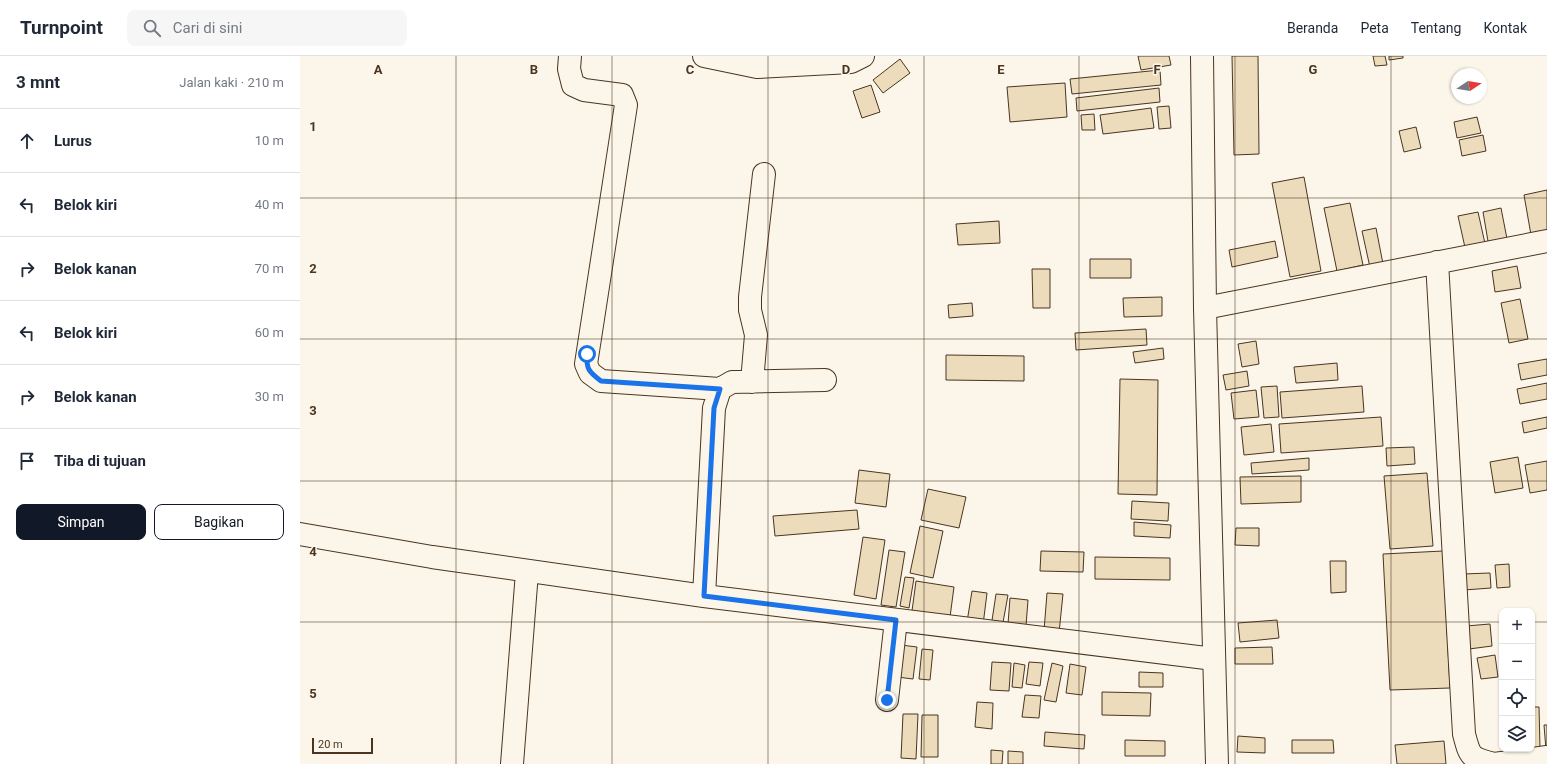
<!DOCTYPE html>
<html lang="id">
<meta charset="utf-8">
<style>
:root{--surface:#fff;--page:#f6f6f7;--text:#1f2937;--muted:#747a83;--line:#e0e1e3;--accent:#111827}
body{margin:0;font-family:Roboto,sans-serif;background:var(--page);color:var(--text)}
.controls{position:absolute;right:12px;bottom:12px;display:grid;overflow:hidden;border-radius:8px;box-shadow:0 1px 3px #0004}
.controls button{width:36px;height:36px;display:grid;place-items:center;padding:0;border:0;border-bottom:1px solid var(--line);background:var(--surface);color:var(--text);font:20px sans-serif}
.compass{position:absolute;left:1151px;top:12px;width:36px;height:36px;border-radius:50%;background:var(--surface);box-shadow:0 1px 3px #0004;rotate:78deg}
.scale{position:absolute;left:12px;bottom:10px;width:61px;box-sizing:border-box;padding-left:4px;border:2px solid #4a3520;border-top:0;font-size:11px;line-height:14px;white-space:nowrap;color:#4a3520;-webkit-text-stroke:3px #fbf6e9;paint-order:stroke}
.stop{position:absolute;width:12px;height:12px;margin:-9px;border:3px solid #1a73e8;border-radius:50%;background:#fff}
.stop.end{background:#1a73e8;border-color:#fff;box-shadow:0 1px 4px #0008}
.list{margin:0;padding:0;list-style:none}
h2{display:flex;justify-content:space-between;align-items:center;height:52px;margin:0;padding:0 16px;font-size:17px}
h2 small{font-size:13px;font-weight:400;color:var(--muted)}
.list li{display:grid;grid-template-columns:26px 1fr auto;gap:12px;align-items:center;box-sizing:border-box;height:64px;padding:0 16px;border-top:1px solid var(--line)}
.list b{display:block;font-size:15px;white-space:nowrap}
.list em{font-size:13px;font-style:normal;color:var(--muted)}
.actions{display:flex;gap:8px;padding:12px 16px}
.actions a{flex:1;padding:9px 0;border:1px solid var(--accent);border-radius:8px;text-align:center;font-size:14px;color:var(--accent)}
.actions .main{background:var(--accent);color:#fff}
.icon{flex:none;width:22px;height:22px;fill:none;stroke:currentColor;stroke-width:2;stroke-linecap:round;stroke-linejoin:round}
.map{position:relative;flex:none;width:1247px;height:708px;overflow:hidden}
header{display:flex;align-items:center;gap:24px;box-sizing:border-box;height:56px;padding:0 20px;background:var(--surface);border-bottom:1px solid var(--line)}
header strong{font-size:19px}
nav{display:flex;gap:22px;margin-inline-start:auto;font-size:14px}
.search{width:280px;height:36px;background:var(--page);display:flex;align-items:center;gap:10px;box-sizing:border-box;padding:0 14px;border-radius:8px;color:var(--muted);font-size:15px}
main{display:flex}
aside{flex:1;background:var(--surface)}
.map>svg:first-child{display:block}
.building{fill:#ecdcbc;stroke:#4a3520}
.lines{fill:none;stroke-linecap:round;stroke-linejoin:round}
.minor-casing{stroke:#4a3520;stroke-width:24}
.major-casing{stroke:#4a3520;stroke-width:24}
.minor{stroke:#fbf6e9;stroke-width:22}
.major{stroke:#fbf6e9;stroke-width:22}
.route{stroke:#1a73e8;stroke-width:5}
.grid{fill:none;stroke:#4a3520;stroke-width:1;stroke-opacity:0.55}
.grid-label{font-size:13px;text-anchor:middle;font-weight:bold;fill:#4a3520;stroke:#fbf6e9;stroke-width:3;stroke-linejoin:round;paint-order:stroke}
</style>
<header>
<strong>Turnpoint</strong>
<div class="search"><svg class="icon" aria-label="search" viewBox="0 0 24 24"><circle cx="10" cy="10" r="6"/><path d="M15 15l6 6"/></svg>Cari di sini</div>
<nav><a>Beranda</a><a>Peta</a><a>Tentang</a><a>Kontak</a></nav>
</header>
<main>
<aside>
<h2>3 mnt<small>Jalan kaki · 210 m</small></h2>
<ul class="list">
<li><svg class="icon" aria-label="ahead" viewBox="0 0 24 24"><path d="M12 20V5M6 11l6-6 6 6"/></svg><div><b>Lurus</b></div><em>10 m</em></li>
<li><svg class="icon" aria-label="left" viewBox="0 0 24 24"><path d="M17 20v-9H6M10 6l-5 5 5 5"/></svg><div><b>Belok kiri</b></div><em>40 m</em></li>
<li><svg class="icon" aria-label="right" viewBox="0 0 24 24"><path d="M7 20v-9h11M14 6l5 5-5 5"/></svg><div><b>Belok kanan</b></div><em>70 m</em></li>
<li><svg class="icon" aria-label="left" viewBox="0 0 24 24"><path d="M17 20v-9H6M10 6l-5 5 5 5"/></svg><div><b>Belok kiri</b></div><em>60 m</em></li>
<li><svg class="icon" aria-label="right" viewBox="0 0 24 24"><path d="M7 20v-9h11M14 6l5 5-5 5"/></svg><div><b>Belok kanan</b></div><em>30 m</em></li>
<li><svg class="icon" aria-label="arrive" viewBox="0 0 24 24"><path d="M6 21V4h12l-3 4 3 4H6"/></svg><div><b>Tiba di tujuan</b></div></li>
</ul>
<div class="actions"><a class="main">Simpan</a><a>Bagikan</a></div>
</aside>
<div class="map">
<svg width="1247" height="708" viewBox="0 0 1247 708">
<rect width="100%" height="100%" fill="#fbf6e9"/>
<path class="building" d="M 838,0 L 869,0 L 871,9 L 841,14 Z
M 932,0 L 958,0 L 959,98 L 934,99 Z
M 1073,0 L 1085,0 L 1087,9 L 1075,10 Z
M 1089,0 L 1103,0 L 1103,2 L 1089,4 Z
M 600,3 L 610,17 L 583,37 L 573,24 Z
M 860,14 L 861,29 L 772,38 L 770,23 Z
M 765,27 L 767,61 L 710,66 L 707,31 Z
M 571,29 L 580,56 L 562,62 L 553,35 Z
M 859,32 L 860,46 L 777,55 L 776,42 Z
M 869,50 L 871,72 L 859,73 L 857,51 Z
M 851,52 L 854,72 L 803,78 L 800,59 Z
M 794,58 L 795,74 L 782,74 L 781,59 Z
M 1177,61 L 1181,77 L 1157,82 L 1154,66 Z
M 1116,71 L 1121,92 L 1104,96 L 1099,75 Z
M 1183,79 L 1186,95 L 1162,100 L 1159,84 Z
M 1004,121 L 1021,215 L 990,221 L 972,127 Z
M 1247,134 L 1247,176 L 1231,179 L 1224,139 Z
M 1050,147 L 1063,209 L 1037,215 L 1024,152 Z
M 1201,152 L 1208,188 L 1189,191 L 1183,156 Z
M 1178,156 L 1186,192 L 1166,196 L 1158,160 Z
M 699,165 L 700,187 L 658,189 L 656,168 Z
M 1076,172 L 1084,213 L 1071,216 L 1062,175 Z
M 975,185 L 978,201 L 932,211 L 929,194 Z
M 790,203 L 831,203 L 831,222 L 790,222 Z
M 1217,210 L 1221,232 L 1195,236 L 1192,215 Z
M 732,213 L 750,213 L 750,252 L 733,252 Z
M 862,241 L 862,260 L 824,261 L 823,242 Z
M 1220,243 L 1228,283 L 1209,287 L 1201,247 Z
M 672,247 L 673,260 L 649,262 L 648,249 Z
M 846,273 L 847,289 L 776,294 L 775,277 Z
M 956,285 L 959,308 L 942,311 L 938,288 Z
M 863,292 L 864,303 L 835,307 L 833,296 Z
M 646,299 L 724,300 L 724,325 L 646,324 Z
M 1247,303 L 1247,319 L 1221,324 L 1218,308 Z
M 1037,307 L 1038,324 L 996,327 L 994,311 Z
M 947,315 L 949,330 L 926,334 L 923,319 Z
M 820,323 L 858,324 L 857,439 L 818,438 Z
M 1247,327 L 1247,343 L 1220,348 L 1217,333 Z
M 977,330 L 979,361 L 964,362 L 961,331 Z
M 1062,330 L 1064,356 L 982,362 L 980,336 Z
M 956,334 L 959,361 L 934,363 L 931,337 Z
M 1081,361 L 1083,390 L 981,397 L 979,368 Z
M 1247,361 L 1247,372 L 1224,377 L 1222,366 Z
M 971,368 L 974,396 L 944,399 L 941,371 Z
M 1114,391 L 1115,408 L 1087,410 L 1086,392 Z
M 1218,401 L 1223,432 L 1195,437 L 1190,406 Z
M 1009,402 L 1009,414 L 952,418 L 951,407 Z
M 1247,405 L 1247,434 L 1230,437 L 1225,409 Z
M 559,414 L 590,418 L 586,451 L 555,447 Z
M 1127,417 L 1133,490 L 1090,493 L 1084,420 Z
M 1001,420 L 1001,446 L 941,448 L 940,421 Z
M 628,433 L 666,441 L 659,472 L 621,464 Z
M 832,445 L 869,447 L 868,465 L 831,463 Z
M 557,454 L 559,473 L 475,480 L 473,460 Z
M 834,466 L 871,469 L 870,482 L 834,480 Z
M 620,470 L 643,475 L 633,522 L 610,517 Z
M 936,472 L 959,472 L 959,490 L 935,489 Z
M 563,481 L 585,484 L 576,543 L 554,539 Z
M 589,494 L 605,496 L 596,551 L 581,549 Z
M 741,495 L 784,496 L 783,516 L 740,515 Z
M 1143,495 L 1150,632 L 1090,634 L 1083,498 Z
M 795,501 L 870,502 L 870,524 L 795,523 Z
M 1030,505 L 1046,505 L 1046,536 L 1031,537 Z
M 1209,508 L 1210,531 L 1197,532 L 1195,509 Z
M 1190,517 L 1191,532 L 1164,534 L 1163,518 Z
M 605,521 L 614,522 L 609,552 L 600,550 Z
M 616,525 L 654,531 L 650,561 L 612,555 Z
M 672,535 L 687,537 L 683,569 L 667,566 Z
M 747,537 L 763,538 L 759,577 L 744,575 Z
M 696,538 L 708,539 L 702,572 L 691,571 Z
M 710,542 L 728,544 L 726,570 L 708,568 Z
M 977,564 L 979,582 L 940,586 L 938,567 Z
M 1190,568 L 1192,590 L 1169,593 L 1166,570 Z
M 601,589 L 617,591 L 613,623 L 597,621 Z
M 972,591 L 973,608 L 935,608 L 935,592 Z
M 622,593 L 633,594 L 630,624 L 619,623 Z
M 1195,599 L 1198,621 L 1181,623 L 1177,602 Z
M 692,606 L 711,607 L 709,635 L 690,634 Z
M 729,606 L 743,607 L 740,630 L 726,628 Z
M 714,607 L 725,609 L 722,632 L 712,631 Z
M 752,607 L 763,610 L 756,646 L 744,644 Z
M 770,608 L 786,611 L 782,639 L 766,637 Z
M 839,616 L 863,617 L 863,631 L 839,631 Z
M 802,636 L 851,637 L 850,660 L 802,659 Z
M 725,639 L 741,640 L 739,662 L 722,661 Z
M 677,646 L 693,647 L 692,673 L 675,671 Z
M 1232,651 L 1239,651 L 1240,692 L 1232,692 Z
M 603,658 L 618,658 L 616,703 L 601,702 Z
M 622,659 L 638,659 L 638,701 L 621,701 Z
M 1244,669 L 1247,669 L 1247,694 L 1246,694 Z
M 745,676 L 785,679 L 784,693 L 744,690 Z
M 938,680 L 965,682 L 965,697 L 937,696 Z
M 825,684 L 865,685 L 865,700 L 825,700 Z
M 992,684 L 1033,684 L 1034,697 L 992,697 Z
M 1144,685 L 1146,708 L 1097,708 L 1095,689 Z
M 691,694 L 703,695 L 702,708 L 691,708 Z
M 708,695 L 723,696 L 723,708 L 708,708 Z"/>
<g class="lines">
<g class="minor-casing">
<path id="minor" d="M 270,0 L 269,13 L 273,29 L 284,34 L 322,39 L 326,49 L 286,308 L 290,317 L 301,325 L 420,333
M 404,0 L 457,11 L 551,6 L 563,0
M 1137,206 L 1164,678 C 1170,701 1170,702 1194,708
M 905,252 L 1247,185
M 452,326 L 456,279 L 450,254 L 450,241 L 464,118
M 0,478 L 132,501 L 404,540 L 914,603
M 404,540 L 414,352 L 420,333 L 432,326 L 525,324
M 587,644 L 596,564
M 212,708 L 227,516
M 1194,708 L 1247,701"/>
</g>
<g class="major-casing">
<path id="major" d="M 902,0 L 905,252 L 917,708"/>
</g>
<use href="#minor" class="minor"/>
<use href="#major" class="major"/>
</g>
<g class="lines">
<path class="route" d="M 287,298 C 286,313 289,316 301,325 L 420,333 L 414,352 L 404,540 L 596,564 L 587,644"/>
</g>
<path class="grid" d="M 156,0 L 156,708M 312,0 L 312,708M 468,0 L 468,708M 624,0 L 624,708M 779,0 L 779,708M 935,0 L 935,708M 1091,0 L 1091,708M 0,142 L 1247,142M 0,283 L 1247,283M 0,425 L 1247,425M 0,566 L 1202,566M 1232,566 L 1247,566"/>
<g class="grid-label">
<text x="78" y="18">A</text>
<text x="234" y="18">B</text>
<text x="390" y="18">C</text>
<text x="546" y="18">D</text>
<text x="701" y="18">E</text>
<text x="857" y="18">F</text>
<text x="1013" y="18">G</text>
<text x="13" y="75">1</text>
<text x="13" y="217">2</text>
<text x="13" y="359">3</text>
<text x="13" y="500">4</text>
<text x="13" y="642">5</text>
</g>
</svg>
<div class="controls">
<button>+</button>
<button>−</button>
<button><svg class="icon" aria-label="locate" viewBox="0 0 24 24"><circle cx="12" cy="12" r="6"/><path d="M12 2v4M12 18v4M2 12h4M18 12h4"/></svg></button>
<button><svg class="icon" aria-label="layers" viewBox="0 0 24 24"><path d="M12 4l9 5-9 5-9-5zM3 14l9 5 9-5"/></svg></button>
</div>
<svg class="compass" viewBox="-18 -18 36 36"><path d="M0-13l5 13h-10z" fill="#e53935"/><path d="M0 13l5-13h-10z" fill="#747a83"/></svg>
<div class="scale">20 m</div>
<div class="stop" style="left:287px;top:298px"></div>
<div class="stop end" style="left:587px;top:644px"></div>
</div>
</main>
